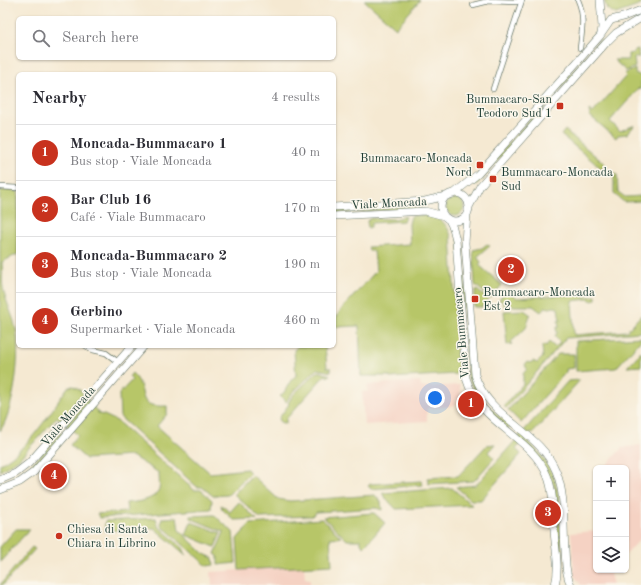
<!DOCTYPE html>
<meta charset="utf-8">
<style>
:root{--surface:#fff;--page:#f2f2f3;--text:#2b2b33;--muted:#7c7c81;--line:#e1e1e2;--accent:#c8321e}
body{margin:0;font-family:"Old Standard TT",serif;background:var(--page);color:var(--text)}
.controls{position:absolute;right:12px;bottom:12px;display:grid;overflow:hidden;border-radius:6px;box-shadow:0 1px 3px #0004}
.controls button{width:36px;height:36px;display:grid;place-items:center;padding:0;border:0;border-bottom:1px solid var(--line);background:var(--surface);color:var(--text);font:20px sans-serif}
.you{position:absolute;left:435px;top:398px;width:14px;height:14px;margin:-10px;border:3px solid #fff;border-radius:50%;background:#1a73e8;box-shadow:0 0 0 6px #1a73e833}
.badge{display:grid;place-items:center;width:26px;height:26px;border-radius:50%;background:var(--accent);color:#fff;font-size:13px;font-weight:700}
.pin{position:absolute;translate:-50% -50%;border:2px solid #fff;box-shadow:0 1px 4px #0006}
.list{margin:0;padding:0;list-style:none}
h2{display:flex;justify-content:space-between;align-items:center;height:52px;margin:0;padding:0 16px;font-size:17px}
h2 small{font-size:13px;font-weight:400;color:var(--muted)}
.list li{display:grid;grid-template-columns:26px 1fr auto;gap:12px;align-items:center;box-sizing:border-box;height:56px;padding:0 16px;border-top:1px solid var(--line)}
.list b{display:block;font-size:15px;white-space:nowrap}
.list p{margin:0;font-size:13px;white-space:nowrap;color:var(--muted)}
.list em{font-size:13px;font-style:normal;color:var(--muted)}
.icon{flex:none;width:22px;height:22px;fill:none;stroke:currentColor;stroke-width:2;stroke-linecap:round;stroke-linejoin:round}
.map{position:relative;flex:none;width:641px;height:585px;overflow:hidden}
.search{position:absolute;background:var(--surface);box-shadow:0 1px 3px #0004;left:16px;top:16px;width:320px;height:44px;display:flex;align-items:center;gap:10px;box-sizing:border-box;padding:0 14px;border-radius:6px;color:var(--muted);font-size:15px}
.panel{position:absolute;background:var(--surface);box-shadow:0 1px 3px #0004;left:16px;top:72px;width:320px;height:276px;border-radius:6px}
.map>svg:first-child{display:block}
.built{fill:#f5d2c3}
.green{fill:#b7c668;stroke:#6b824e}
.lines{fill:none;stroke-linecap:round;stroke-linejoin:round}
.minor-casing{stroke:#6a796b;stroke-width:6}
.secondary-casing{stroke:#6a796b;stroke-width:8}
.minor{stroke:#fff;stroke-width:4.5}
.secondary{stroke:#fff;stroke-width:7}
.poi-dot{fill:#c8321e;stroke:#fbf7ec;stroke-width:1.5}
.labels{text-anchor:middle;stroke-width:3;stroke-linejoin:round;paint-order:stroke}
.poi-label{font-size:12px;fill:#1f3d34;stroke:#fbf7ec;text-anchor:start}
.street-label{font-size:12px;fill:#1f3d34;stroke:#fbf7ec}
</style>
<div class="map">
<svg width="641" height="585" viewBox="0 0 641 585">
<rect width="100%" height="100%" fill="#fbf7ec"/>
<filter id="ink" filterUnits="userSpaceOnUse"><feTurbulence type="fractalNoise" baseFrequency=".025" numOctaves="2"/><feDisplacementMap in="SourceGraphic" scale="8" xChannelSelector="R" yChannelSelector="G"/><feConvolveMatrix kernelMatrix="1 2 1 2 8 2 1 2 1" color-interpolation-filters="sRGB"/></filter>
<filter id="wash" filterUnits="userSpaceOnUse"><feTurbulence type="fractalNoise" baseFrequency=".012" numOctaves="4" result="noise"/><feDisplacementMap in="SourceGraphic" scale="16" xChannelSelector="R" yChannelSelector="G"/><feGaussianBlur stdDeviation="0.9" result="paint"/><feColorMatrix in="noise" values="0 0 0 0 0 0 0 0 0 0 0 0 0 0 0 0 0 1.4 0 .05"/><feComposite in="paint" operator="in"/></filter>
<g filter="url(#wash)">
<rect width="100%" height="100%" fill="#f5e9d2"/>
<path class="built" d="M 420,381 L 421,387 L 460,385 L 461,398 L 456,399 L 456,406 L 427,408 L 427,421 L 364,425 L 362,392 L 368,391 L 367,385 Z
M 641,445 L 641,538 L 626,555 L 626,468 L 604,468 L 622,448 Z
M 596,531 L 596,570 L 613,570 L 610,573 L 613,585 L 581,585 L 574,575 L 571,533 Z
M 304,566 L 305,578 L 310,579 L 310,585 L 212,585 L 211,572 Z"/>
<path class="green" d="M 364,0 L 420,0 L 396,28 Z
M 604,0 L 641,0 L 641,5 L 616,14 L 607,9 Z
M 601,40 L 602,42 L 477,184 L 475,184 L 475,181 Z
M 638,49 L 639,57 L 634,57 L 635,67 L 626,71 L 614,60 L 628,60 L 628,54 L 633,53 L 634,50 Z
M 635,69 L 635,73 L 641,76 L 641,90 L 639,88 L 610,121 L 620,131 L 635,125 L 627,134 L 618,135 L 616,138 L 590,116 L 589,110 L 593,113 L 626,76 L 624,74 Z
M 565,130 L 606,165 L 602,169 L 561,135 Z
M 614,173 L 617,175 L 618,192 L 625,197 L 641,196 L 641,201 L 624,202 L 614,194 Z
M 0,190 L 18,191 L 18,254 L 2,262 C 3,272 1,282 4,292 C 7,305 14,317 16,330 C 21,354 14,411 0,431 Z
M446 207a9 9 0 1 1 18 0a9 9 0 1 1-18 0Z
M 422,205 L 421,208 L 334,213 L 334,210 Z
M 426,215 C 439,216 447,223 451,236 L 457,335 L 457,356 L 460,371 L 457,374 L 390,378 L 389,376 L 361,376 L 359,326 L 336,327 L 336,318 L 340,311 L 376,271 L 374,251 L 369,251 L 368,247 L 410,244 L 409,224 L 411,216 Z
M 406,216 L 403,221 L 371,223 L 371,227 L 368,228 L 367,221 L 370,218 L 394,219 Z
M 461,238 L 472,375 L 475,386 L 486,404 L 510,426 L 508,429 L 481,403 L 469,379 L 459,239 Z
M 487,244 L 490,246 L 477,257 L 481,262 L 479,265 L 502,285 L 491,298 L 475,285 L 473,250 L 482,248 Z
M 477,290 L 489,300 L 482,307 L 476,307 L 474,306 L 475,293 Z
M 507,290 L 517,298 L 584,294 L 585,297 L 596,296 L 596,299 L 593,301 L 588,299 L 572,301 L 574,335 L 627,331 L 641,315 L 641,332 L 566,338 L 506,408 L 504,406 L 523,384 L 523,374 L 527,369 L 525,365 L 527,362 L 530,363 L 533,361 L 537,363 L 543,357 L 542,346 L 545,345 L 546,346 L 549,342 L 555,347 L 560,343 L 555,336 L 557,333 L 556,328 L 559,327 L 558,321 L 560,321 L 558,308 L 554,307 L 550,308 L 545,307 L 541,312 L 533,306 L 504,306 L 504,303 L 499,300 Z
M 524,310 L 531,315 L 530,315 L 526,328 L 511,342 L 512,344 L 507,345 L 504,311 Z
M 641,337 L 641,340 L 616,368 L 576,371 L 576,341 Z
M 298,346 L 325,346 L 327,368 L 331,368 L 331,372 L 317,369 L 292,393 L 286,402 L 280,396 C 287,392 288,380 296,376 L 294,350 Z
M 641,352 L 641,366 L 627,367 Z
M 558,354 L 574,354 L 574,368 L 566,369 L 566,372 L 521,423 L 508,410 Z
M 318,371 L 330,375 L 328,377 L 325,375 L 286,419 L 286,424 L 280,422 L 279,418 L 289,404 L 288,403 L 293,395 Z
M 132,373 C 151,390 131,408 167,406 L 167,414 L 157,426 L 210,473 L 247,469 L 250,473 L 228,495 L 213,496 L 202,487 L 197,487 L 120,417 L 119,394 L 132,380 L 129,377 Z
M 580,380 L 533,433 L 531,432 L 525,439 C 542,454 553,468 558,491 L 563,567 L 561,569 L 554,486 L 522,442 L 516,449 L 521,454 L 481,500 L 471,500 L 456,487 L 476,485 L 568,381 Z
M 73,386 L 79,389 L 99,414 L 104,415 L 117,421 L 194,490 L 201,490 L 212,500 L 211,509 L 100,518 L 97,514 L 127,512 L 126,503 C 136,502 155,501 159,489 C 160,485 159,478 159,473 L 132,456 L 86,459 L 70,445 L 78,435 L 57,417 L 19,459 L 0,471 L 0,464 C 30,448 49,414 68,387 Z
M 60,432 L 62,435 C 41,459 30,474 0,487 L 0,484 C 27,476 43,452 60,432 Z
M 495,444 L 488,452 L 494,458 L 474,481 L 429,484 L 427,478 L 458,476 L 487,445 Z
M 252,475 L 278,499 L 290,501 L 375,495 L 381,502 L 382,510 L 376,508 L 316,512 L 312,516 L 260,518 L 234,494 Z
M 421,481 L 423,485 L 371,489 L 368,486 L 370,484 Z
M 452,488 L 472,505 L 396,509 L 383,495 L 383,493 Z
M 239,502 L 256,519 L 257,519 L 234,520 L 222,509 L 221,505 L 230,512 Z
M 374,513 L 385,523 L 364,547 L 361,544 L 361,540 L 347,540 L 323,517 Z
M 214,515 L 233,532 L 236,563 L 218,565 L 218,556 L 215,554 L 224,532 L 190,518 L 190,516 Z
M 177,517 L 179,530 L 204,554 L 213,558 L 214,565 L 207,566 L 161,525 L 162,518 Z
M 156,518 L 158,526 L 183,548 L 186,555 L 154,528 L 105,531 L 105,521 Z
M 322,519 L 341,537 L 330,538 L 332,565 L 239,570 L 237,539 L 250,524 Z
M 191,522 L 221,533 L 215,547 L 186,535 Z
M 16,529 L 30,529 L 0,562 L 0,547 Z
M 32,547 L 35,549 L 3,585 L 0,585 Z"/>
</g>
<g filter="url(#ink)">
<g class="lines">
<g class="minor-casing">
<path id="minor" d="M 578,0 C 585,16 582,31 580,48
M 473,5 L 489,1 L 516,2 L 522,0
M 493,89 L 522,0
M 0,187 L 18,188
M 86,346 L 93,350 L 106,353 L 118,362"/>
</g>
<g class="secondary-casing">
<path id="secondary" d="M 600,0 L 602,27 L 601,34
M441 207a14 14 0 1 1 28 0a14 14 0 1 1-28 0Z
M 453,194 L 478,174 L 600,36 L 611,20 L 623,17 L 641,10
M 334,207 L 425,201 L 450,195
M 468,209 L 480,186 L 486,179 L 605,44 L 616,33 L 641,18
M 467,213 L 465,243 L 475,375 C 488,418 540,431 556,471 C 566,495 563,525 565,550 C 566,562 565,574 571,585
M 334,216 L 425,211 L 444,216
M 449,220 L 453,228 L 456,240 L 466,378 C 480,425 530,435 547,475 C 554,492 553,512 554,530 C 555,548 560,567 555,585
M 0,480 L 16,473 L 29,463 L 132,346
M 0,490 L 20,482 L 34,472 L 144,346"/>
</g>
<use href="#minor" class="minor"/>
<use href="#secondary" class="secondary"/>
</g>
</g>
<g class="poi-dot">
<rect x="556" y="102" width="8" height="8" rx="2"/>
<rect x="476" y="161" width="8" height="8" rx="2"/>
<rect x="489" y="175" width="8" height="8" rx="2"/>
<rect x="471" y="295" width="8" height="8" rx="2"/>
<circle cx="59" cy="536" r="4"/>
</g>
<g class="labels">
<g class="poi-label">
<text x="552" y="103" text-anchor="end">Bummacaro-San<tspan x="552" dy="14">Teodoro Sud 1</tspan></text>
<text x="472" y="162" text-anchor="end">Bummacaro-Moncada<tspan x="472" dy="14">Nord</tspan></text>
<text x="501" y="176">Bummacaro-Moncada<tspan x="501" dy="14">Sud</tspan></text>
<text x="483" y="296">Bummacaro-Moncada<tspan x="483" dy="14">Est 2</tspan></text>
<text x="67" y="533">Chiesa di Santa<tspan x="67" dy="14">Chiara in Librino</tspan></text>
</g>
<g class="street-label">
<text transform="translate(389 203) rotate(-3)" y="4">Viale Moncada</text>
<text transform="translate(461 333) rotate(-95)" y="4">Viale Bummacaro</text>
<text transform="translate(68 416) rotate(-49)" y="4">Viale Moncada</text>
</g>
</g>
</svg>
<div class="controls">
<button>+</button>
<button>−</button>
<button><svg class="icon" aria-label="layers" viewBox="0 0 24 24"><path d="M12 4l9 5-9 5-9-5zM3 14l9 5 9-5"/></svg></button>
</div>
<div class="you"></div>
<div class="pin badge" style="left:471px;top:404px">1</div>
<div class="pin badge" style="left:511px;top:270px">2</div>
<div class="pin badge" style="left:548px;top:513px">3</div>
<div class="pin badge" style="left:54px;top:476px">4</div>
<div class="search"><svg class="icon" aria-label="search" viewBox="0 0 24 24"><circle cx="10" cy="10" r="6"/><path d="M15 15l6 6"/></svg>Search here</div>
<section class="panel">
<h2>Nearby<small>4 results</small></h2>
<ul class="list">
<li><span class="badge">1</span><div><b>Moncada-Bummacaro 1</b><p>Bus stop · Viale Moncada</p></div><em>40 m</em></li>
<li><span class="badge">2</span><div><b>Bar Club 16</b><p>Café · Viale Bummacaro</p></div><em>170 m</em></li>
<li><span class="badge">3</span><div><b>Moncada-Bummacaro 2</b><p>Bus stop · Viale Moncada</p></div><em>190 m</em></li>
<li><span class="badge">4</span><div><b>Gerbino</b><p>Supermarket · Viale Moncada</p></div><em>460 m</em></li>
</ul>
</section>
</div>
